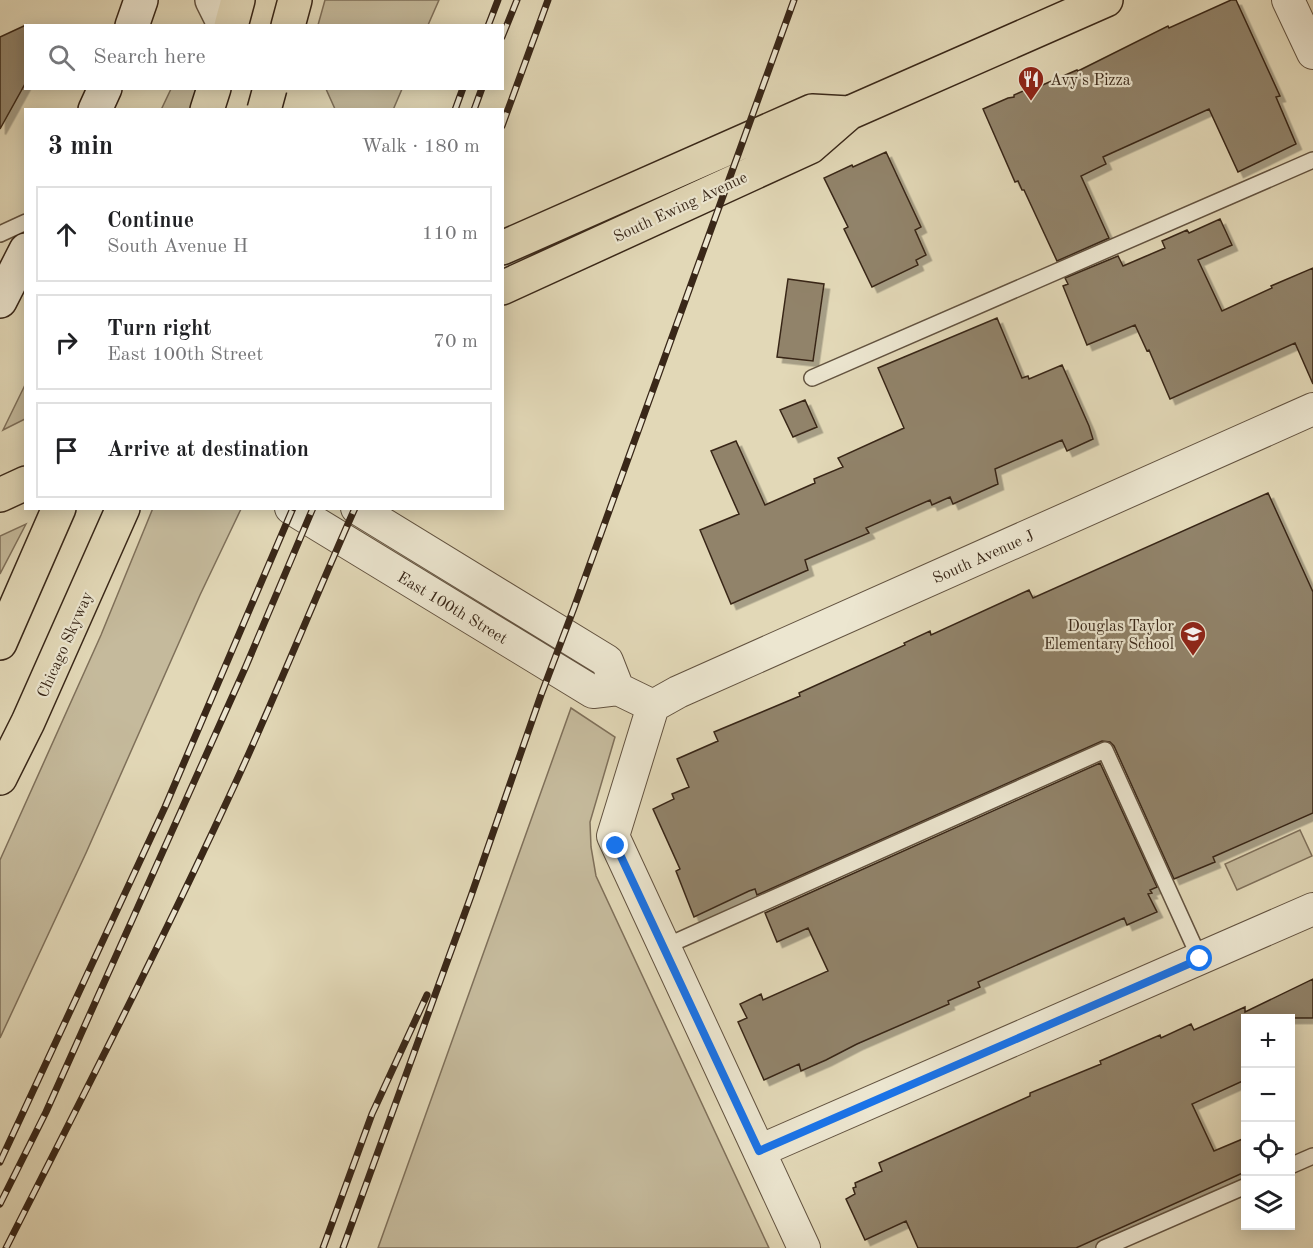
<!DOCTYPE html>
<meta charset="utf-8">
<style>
:root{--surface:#fff;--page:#f6f6f6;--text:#202124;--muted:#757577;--line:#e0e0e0}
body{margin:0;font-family:"Old Standard TT",serif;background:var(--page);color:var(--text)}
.controls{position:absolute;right:18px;bottom:18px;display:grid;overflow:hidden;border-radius:0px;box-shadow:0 3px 15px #0003}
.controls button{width:54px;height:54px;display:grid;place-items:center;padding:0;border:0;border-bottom:2px solid var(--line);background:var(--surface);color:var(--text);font:30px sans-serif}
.stop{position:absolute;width:18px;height:18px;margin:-14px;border:4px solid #1a73e8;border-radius:50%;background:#fff}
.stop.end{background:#1a73e8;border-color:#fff;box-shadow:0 2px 6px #0008}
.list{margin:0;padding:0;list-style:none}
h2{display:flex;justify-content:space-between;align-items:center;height:78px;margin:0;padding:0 24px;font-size:26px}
h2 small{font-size:20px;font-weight:400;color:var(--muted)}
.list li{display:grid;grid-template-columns:39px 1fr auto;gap:18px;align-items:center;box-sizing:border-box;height:96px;margin:0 12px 12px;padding:0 12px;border:2px solid var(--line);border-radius:0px}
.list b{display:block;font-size:22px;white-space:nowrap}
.list p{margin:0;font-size:20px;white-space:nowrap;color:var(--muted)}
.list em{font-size:20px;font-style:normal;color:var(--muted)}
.icon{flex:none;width:33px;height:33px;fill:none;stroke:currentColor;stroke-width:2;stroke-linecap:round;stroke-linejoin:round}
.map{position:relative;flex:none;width:1313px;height:1248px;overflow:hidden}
.search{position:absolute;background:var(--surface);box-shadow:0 3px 15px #0003;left:24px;top:24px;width:480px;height:66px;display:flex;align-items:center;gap:15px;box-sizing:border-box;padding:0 21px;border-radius:0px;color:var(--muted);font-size:22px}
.panel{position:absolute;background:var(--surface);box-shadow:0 3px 15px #0003;left:24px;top:108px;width:480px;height:402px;border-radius:0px}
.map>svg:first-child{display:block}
.green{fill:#c5ba9c;stroke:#7f705a;stroke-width:1.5}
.building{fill:#91836b;stroke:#392718;stroke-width:1.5;filter:url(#shadow)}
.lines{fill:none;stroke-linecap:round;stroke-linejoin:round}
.service-casing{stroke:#635340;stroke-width:18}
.minor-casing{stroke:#635340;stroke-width:34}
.tertiary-casing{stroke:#635340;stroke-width:36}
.secondary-casing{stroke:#392718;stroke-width:36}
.primary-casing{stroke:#392718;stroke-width:36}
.motorway-casing{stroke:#392718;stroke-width:36}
.service{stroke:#ece6d0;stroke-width:15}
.minor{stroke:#ece6d0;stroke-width:32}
.tertiary{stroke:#ece6d0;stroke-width:33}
.secondary{stroke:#ece6d0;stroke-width:33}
.primary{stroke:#e2d8b7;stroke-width:33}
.motorway{stroke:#e2d8b7;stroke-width:33}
.rail-casing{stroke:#392718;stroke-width:7}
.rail{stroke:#ece6d0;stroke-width:4.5;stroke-dasharray:14;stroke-linecap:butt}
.motorway-bridge-casing{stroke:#392718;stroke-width:36;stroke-linecap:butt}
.motorway-bridge{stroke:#e2d8b7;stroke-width:33}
.route{stroke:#1a73e8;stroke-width:8}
.labels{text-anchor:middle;stroke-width:4.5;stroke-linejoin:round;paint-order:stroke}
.poi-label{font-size:16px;fill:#392718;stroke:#ece6d0;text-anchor:start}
.street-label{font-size:16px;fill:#392718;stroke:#ece6d0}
</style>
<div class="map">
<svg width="1313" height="1248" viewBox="0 0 1313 1248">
<defs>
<filter id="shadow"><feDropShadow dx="5.5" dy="5.5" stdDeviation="0" flood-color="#0004"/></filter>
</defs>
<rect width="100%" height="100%" fill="#e2d8b7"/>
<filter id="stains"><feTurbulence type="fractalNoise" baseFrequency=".00333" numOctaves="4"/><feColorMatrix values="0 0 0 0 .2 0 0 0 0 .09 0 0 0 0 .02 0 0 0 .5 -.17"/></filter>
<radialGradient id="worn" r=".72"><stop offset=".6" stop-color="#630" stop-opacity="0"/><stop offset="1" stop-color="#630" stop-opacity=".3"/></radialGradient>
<path class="green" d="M 325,0 L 439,0 L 428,25 L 318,25 Z
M 171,89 L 196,89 L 191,109 L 161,110 Z
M 326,89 L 402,89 L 393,110 L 335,109 Z
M 25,385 L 25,419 L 3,430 Z
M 153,508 L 241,509 L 200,595 L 86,853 L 0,1038 L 0,860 L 101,635 Z
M 26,524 L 0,574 L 0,536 Z
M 571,708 L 615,737 L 590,822 L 591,847 L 596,876 L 769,1248 L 378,1248 Z
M 1300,830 L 1312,856 L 1237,890 L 1225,864 Z"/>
<path class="building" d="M 1231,0 L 1236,0 L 1280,96 L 1276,97 L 1296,144 L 1238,172 L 1209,109 L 1103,157 L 1106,164 L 1081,176 L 1109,238 L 1057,261 L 1024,190 L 1022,190 L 1018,181 L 1015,182 L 983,109 L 1008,98 L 1014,97 L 1014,95 L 1030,88 L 1031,90 L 1077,70 L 1078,71 L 1168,26 L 1169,28 Z
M 26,25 L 26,82 L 0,129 L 0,37 Z
M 886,152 L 921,227 L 915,230 L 926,255 L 916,260 L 918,265 L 872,287 L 844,229 L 848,227 L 824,178 L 852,165 L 853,167 Z
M 1220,219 L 1232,245 L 1198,260 L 1222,311 L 1272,288 L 1271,286 L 1313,268 L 1313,384 L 1295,343 L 1170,399 L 1149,350 L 1147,351 L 1135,325 L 1087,345 L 1063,286 L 1068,284 L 1065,278 L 1118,256 L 1123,266 L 1165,248 L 1162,241 L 1187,230 L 1189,233 Z
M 788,279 L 824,284 L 813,361 L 777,357 Z
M 997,318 L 1022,378 L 1028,376 L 1029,379 L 1062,365 L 1089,426 L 1093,439 L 1067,451 L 1062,440 L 995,469 L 998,484 L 953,504 L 950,497 L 932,505 L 930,500 L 866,528 L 869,533 L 805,560 L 808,570 L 731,604 L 700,530 L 739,514 L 711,451 L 736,441 L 765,505 L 815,483 L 814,479 L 843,467 L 838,458 L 904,428 L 878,368 Z
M 805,400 L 817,427 L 793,437 L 780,410 Z
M 1268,493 L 1313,592 L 1313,813 L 1213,857 L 1215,862 L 1174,879 L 1114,746 L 1110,742 L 1102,741 L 757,895 L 755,889 L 749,891 L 694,917 L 676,871 L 680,869 L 653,809 L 674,799 L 672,794 L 689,787 L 677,759 L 718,741 L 714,732 L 800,696 L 799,693 L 905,645 L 904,643 L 930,631 L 931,635 L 1029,590 L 1033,598 Z
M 1100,763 L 1157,887 L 1150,890 L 1152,893 L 1148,894 L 1157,912 L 1127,925 L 1124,918 L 978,982 L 980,987 L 948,1001 L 949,1004 L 857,1044 L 826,1060 L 801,1071 L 799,1064 L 764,1080 L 738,1022 L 747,1018 L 740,1004 L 761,994 L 763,1000 L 828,971 L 808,928 L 777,942 L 765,913 Z
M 1313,979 L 1313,1018 L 1245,1018 L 1245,1080 L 1192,1104 L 1214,1151 L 1245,1138 L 1245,1172 L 1076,1248 L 918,1248 L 906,1221 L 865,1240 L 846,1199 L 855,1194 L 853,1188 L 856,1187 L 855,1183 L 882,1171 L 879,1163 L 1030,1096 L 1030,1093 L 1101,1064 L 1100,1061 L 1160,1035 L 1161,1038 L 1191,1024 L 1194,1030 L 1245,1007 L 1245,1012 Z"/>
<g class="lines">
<g class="service-casing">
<path id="service" d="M 0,234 L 26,222
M 812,378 L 1313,160
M 664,947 L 1105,750 L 1200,959
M 1290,1166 L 1313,1156
M 1104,1248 L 1246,1186"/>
</g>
<g class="minor-casing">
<path id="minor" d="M 1288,0 L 1313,53
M 291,508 L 593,692 L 618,689 L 653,706
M 357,508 L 607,661 L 618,689
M 653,706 L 678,692 L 1313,409
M 653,706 L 613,836 L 804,1248
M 759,1151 L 1313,909"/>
</g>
<g class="tertiary-casing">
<path id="tertiary" d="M 212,0 L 225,26"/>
</g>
<g class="secondary-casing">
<path id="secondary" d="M 132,26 L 141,0
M 95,110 L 105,88
M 0,301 L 26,250"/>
</g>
<g class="primary-casing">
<path id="primary" d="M 502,248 L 812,111 L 849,113
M 502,288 L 810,147 L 849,113 L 1106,0
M 0,495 L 26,483"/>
</g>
<g class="motorway-casing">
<path id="motorway" d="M 231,26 L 238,0
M 288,26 L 295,0
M 207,110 L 214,88
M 0,643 L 59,508
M 0,778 L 28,722 L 123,508"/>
</g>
<use href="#service" class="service"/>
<use href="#minor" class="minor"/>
<use href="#tertiary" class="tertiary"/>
<use href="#secondary" class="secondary"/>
<use href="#primary" class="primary"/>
<use href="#motorway" class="motorway"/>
<g class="rail-casing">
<path id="rail" d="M 488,26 L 498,0
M 502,37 L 517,0
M 455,110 L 463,88
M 474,110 L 482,88
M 502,126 L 548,0
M 0,1162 L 165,807 L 293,508
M 0,1204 L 46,1112 L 246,666 L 313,508
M 6,1248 C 84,1094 163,940 235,784 C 277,693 314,600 355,508
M 323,1248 L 372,1114 L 427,995
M 343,1248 L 471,896 L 541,695 L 574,608 L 794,0"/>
</g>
<use href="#rail" class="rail"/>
<g class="motorway-bridge-casing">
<path id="motorway-bridge" d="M 264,110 L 270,88"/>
</g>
<use href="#motorway-bridge" class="motorway-bridge"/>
</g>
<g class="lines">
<path class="route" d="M 616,846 L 759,1151 L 1200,959"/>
</g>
<defs>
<g id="restaurant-pin" transform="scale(1.35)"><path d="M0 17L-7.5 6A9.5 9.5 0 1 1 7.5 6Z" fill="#8f2418" stroke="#ece6d0"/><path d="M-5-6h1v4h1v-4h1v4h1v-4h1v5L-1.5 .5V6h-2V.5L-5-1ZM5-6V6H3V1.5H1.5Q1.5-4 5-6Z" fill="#fff"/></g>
<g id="school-pin" transform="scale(1.35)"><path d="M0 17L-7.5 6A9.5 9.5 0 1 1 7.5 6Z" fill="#8f2418" stroke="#ece6d0"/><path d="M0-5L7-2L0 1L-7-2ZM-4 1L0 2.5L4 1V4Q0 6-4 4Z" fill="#fff"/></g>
</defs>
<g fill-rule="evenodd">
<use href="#restaurant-pin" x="1031" y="79"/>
<use href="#school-pin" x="1193" y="634"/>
</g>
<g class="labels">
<g class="poi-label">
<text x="1050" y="85">Avy's Pizza</text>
<text x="1174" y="631" text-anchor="end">Douglas Taylor<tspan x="1174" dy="18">Elementary School</tspan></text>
</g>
<g class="street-label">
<text transform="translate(680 206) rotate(-25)" y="6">South Ewing Avenue</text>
<text transform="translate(983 556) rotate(-24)" y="6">South Avenue J</text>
<text transform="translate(453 607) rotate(31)" y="6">East 100th Street</text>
<text transform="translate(64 644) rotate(-66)" y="6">Chicago Skyway</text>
</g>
</g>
<rect width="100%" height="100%" filter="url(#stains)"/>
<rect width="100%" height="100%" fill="url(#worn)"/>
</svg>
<div class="controls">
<button>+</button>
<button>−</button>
<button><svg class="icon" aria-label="locate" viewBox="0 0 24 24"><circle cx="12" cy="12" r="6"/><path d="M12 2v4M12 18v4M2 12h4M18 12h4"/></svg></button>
<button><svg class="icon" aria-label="layers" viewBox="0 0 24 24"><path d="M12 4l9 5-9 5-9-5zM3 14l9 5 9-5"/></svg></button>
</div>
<div class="stop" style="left:1200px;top:959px"></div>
<div class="stop end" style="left:616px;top:846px"></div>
<div class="search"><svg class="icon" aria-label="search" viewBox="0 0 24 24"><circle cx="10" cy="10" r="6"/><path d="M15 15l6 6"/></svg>Search here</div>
<section class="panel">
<h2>3 min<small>Walk · 180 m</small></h2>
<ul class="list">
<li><svg class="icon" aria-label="ahead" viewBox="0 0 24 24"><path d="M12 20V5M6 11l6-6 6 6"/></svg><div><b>Continue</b><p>South Avenue H</p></div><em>110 m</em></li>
<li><svg class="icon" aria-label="right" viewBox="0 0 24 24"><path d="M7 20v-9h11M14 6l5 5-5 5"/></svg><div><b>Turn right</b><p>East 100th Street</p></div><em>70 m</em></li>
<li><svg class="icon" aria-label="arrive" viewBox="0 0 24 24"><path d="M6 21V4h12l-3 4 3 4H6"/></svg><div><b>Arrive at destination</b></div></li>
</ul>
</section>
</div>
